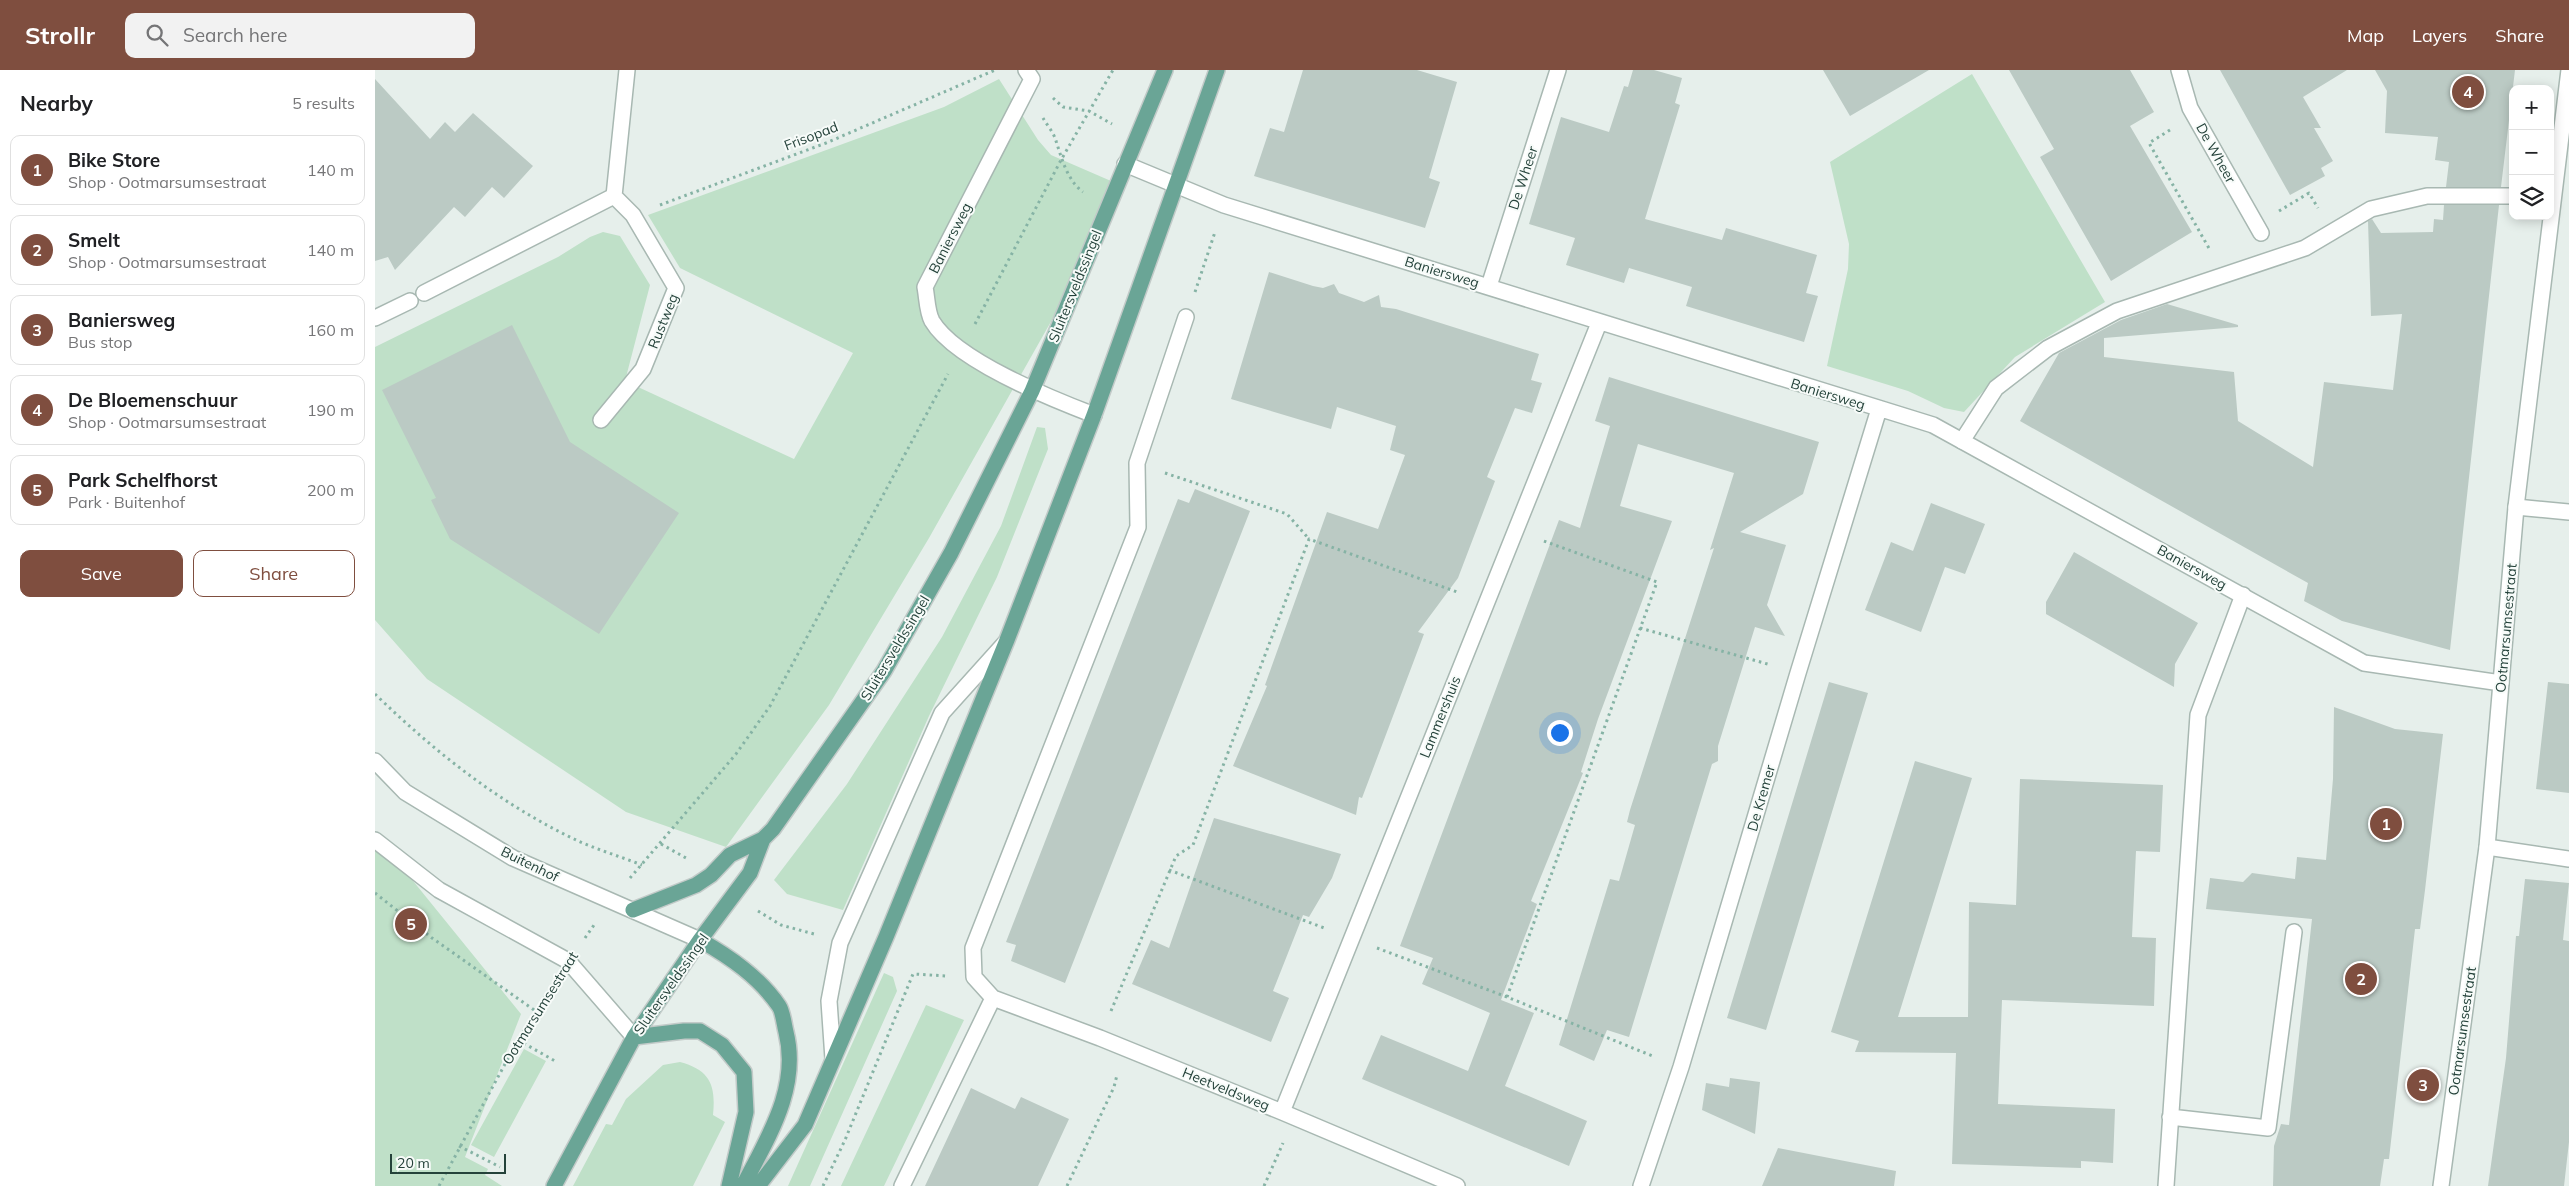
<!DOCTYPE html>
<meta charset="utf-8">
<style>
:root{--surface:#fff;--page:#f2f2f2;--text:#202124;--muted:#757577;--line:#e0e0e0;--accent:#7f4e3f}
body{margin:0;font-family:Mulish,sans-serif;background:var(--page);color:var(--text)}
.controls{position:absolute;right:15px;top:15px;display:grid;overflow:hidden;border-radius:10px;box-shadow:0 2px 12px #0003}
.controls button{width:45px;height:45px;display:grid;place-items:center;padding:0;border:0;border-bottom:1px solid var(--line);background:var(--surface);color:var(--text);font:25px sans-serif}
.scale{position:absolute;left:15px;bottom:12px;width:116px;box-sizing:border-box;padding-left:5px;border:2px solid #24423a;border-top:0;font-size:14px;line-height:18px;white-space:nowrap;color:#24423a;-webkit-text-stroke:4px #f7fbf9;paint-order:stroke}
.you{position:absolute;left:1184px;top:662px;width:18px;height:18px;margin:-12px;border:4px solid #fff;border-radius:50%;background:#1a73e8;box-shadow:0 0 0 8px #1a73e833}
.badge{display:grid;place-items:center;width:32px;height:32px;border-radius:50%;background:var(--accent);color:#fff;font-size:16px;font-weight:700}
.pin{position:absolute;translate:-50% -50%;border:2px solid #fff;box-shadow:0 1px 5px #0006}
.list{margin:0;padding:0;list-style:none}
h2{display:flex;justify-content:space-between;align-items:center;height:65px;margin:0;padding:0 20px;font-size:21px}
h2 small{font-size:16px;font-weight:400;color:var(--muted)}
.list li{display:grid;grid-template-columns:32px 1fr auto;gap:15px;align-items:center;box-sizing:border-box;height:70px;margin:0 10px 10px;padding:0 10px;border:1px solid var(--line);border-radius:10px}
.list b{display:block;font-size:19px;white-space:nowrap}
.list p{margin:0;font-size:16px;white-space:nowrap;color:var(--muted)}
.list em{font-size:16px;font-style:normal;color:var(--muted)}
.actions{display:flex;gap:10px;padding:15px 20px}
.actions a{flex:1;padding:11px 0;border:1px solid var(--accent);border-radius:10px;text-align:center;font-size:18px;color:var(--accent)}
.actions .main{background:var(--accent);color:#fff}
.icon{flex:none;width:28px;height:28px;fill:none;stroke:currentColor;stroke-width:2;stroke-linecap:round;stroke-linejoin:round}
.map{position:relative;flex:none;width:2194px;height:1116px;overflow:hidden}
header{display:flex;align-items:center;gap:30px;box-sizing:border-box;height:70px;padding:0 25px;background:var(--accent);color:#fff}
header strong{font-size:24px}
nav{display:flex;gap:28px;margin-inline-start:auto;font-size:18px}
.search{width:350px;height:45px;background:var(--page);display:flex;align-items:center;gap:12px;box-sizing:border-box;padding:0 18px;border-radius:10px;color:var(--muted);font-size:19px}
main{display:flex}
aside{flex:1;background:var(--surface)}
.map>svg:first-child{display:block}
.green{fill:#bfe0c8}
.building{fill:#bbcac4}
.lines{fill:none;stroke-linecap:round;stroke-linejoin:round}
.service-casing{stroke:#a8b8b2;stroke-width:18}
.minor-casing{stroke:#a8b8b2;stroke-width:18}
.tertiary-casing{stroke:#a8b8b2;stroke-width:18}
.primary-casing{stroke:#c2cac8;stroke-width:18}
.path{stroke:#86b3a5;stroke-width:3;stroke-dasharray:2.5 4;stroke-linecap:butt}
.service{stroke:#fff;stroke-width:15}
.minor{stroke:#fff;stroke-width:15}
.tertiary{stroke:#fff;stroke-width:15}
.primary{stroke:#6aa596;stroke-width:15}
.labels{text-anchor:middle;stroke-width:4;stroke-linejoin:round;paint-order:stroke}
.street-label{font-size:14px;fill:#24423a;stroke:#f7fbf9}
</style>
<header>
<strong>Strollr</strong>
<div class="search"><svg class="icon" aria-label="search" viewBox="0 0 24 24"><circle cx="10" cy="10" r="6"/><path d="M15 15l6 6"/></svg>Search here</div>
<nav><a>Map</a><a>Layers</a><a>Share</a></nav>
</header>
<main>
<aside>
<h2>Nearby<small>5 results</small></h2>
<ul class="list">
<li><span class="badge">1</span><div><b>Bike Store</b><p>Shop · Ootmarsumsestraat</p></div><em>140 m</em></li>
<li><span class="badge">2</span><div><b>Smelt</b><p>Shop · Ootmarsumsestraat</p></div><em>140 m</em></li>
<li><span class="badge">3</span><div><b>Baniersweg</b><p>Bus stop</p></div><em>160 m</em></li>
<li><span class="badge">4</span><div><b>De Bloemenschuur</b><p>Shop · Ootmarsumsestraat</p></div><em>190 m</em></li>
<li><span class="badge">5</span><div><b>Park Schelfhorst</b><p>Park · Buitenhof</p></div><em>200 m</em></li>
</ul>
<div class="actions"><a class="main">Save</a><a>Share</a></div>
</aside>
<div class="map">
<svg width="2194" height="1116" viewBox="0 0 2194 1116">
<rect width="100%" height="100%" fill="#e6efeb"/>
<path class="green" d="M 1597,4 L 1730,232 L 1640,287 L 1589,342 L 1569,338 L 1533,321 L 1452,296 L 1473,199 L 1474,174 L 1455,92 Z
M 624,9 L 663,70 L 676,85 L 736,111 L 687,232 L 554,468 L 454,635 L 351,777 L 251,742 L 52,609 L 0,550 L 0,277 L 183,187 L 215,167 L 228,162 L 245,166 L 275,215 L 250,311 L 419,389 L 478,283 L 305,198 L 273,145 L 569,37 Z
M 662,357 L 670,358 L 673,379 L 622,507 L 554,646 L 468,840 L 412,824 L 399,810 L 472,714 L 567,567 L 626,456 Z
M 0,764 L 146,944 L 90,1087 L 113,1099 L 110,1105 L 127,1116 L 0,1116 Z
M 509,903 L 518,907 L 522,921 L 435,1116 L 413,1116 Z
M 551,935 L 589,950 L 509,1116 L 466,1116 Z
M 149,979 L 171,991 L 119,1087 L 96,1075 Z
M 305,992 C 335,1000 341,1015 338,1045 L 350,1052 L 318,1116 L 198,1116 L 231,1054 L 237,1055 L 251,1029 L 288,995 Z"/>
<path class="building" d="M 928,0 L 1042,0 L 1082,12 L 1054,108 L 1065,112 L 1050,158 L 879,106 L 895,58 L 909,62 Z
M 1258,0 L 1279,0 L 1307,8 L 1300,33 L 1305,35 L 1270,149 L 1347,170 L 1351,158 L 1442,185 L 1431,223 L 1443,226 L 1429,272 L 1311,236 L 1317,217 L 1254,198 L 1249,213 L 1191,195 L 1200,168 L 1154,154 L 1186,47 L 1234,62 L 1249,16 L 1253,17 Z
M 1448,0 L 1554,0 L 1475,46 Z
M 1634,0 L 1755,0 L 1779,42 L 1755,56 L 1817,162 L 1736,211 L 1665,87 L 1679,79 Z
M 1845,0 L 1972,0 L 1928,27 L 1946,58 L 1939,58 L 1958,91 L 1946,98 L 1950,106 L 1915,125 Z
M 2000,0 L 2140,0 L 2126,117 L 2071,117 L 2074,92 L 2060,90 L 2063,67 L 2010,63 L 2012,21 Z
M 0,9 L 55,69 L 70,52 L 80,62 L 98,43 L 158,96 L 129,128 L 117,117 L 90,147 L 79,137 L 20,200 L 13,187 L 0,191 Z
M 2069,135 L 2124,135 L 2075,580 L 1967,551 L 1929,531 L 1933,513 L 1645,351 L 1684,283 L 1746,250 L 1792,234 L 1863,255 L 1863,257 L 1729,268 L 1729,287 L 1859,302 L 1863,351 L 1938,397 L 1949,312 L 2018,320 L 2027,244 L 1996,246 L 1993,151 L 1997,149 L 2006,163 L 2058,162 L 2059,149 L 2068,150 Z
M 894,202 L 938,216 L 948,218 L 959,214 L 964,223 L 989,232 L 1004,225 L 1006,237 L 1021,239 L 1164,284 L 1156,310 L 1167,313 L 1157,343 L 1140,338 L 1112,407 L 1120,411 L 1083,508 L 1043,562 L 1049,564 L 987,728 L 984,727 L 981,745 L 858,696 L 892,616 L 890,615 L 952,442 L 1003,459 L 1030,385 L 1015,380 L 1021,356 L 962,337 L 956,359 L 856,329 Z
M 137,255 L 195,372 L 304,443 L 224,564 L 75,469 L 56,430 L 61,428 L 7,320 Z
M 1234,307 L 1444,372 L 1428,424 L 1365,462 L 1411,475 L 1392,535 L 1410,566 L 1380,557 L 1343,676 L 1343,691 L 1337,694 L 1330,717 L 1254,967 L 1232,960 L 1219,991 L 1184,975 L 1235,809 L 1244,811 L 1260,755 L 1252,752 L 1255,740 L 1339,478 L 1335,480 L 1359,403 L 1263,374 L 1245,436 L 1297,451 L 1223,649 L 1206,702 L 1208,703 L 1156,831 L 1162,834 L 1126,930 L 1159,943 L 1130,1016 L 1212,1051 L 1194,1096 L 987,1009 L 1006,965 L 1093,1001 L 1115,943 L 1047,914 L 1058,888 L 1025,876 L 1184,450 L 1205,458 L 1235,356 L 1220,351 Z
M 820,419 L 875,441 L 690,913 L 636,891 L 641,875 L 631,872 L 803,429 L 814,433 Z
M 1556,433 L 1610,454 L 1590,504 L 1570,497 L 1546,562 L 1490,540 L 1516,472 L 1538,481 Z
M 1699,482 L 1823,553 L 1800,594 L 1799,617 L 1671,544 L 1671,532 Z
M 1454,612 L 1493,623 L 1391,960 L 1352,948 Z
M 2173,612 L 2194,614 L 2194,723 L 2161,719 Z
M 1959,637 L 2020,659 L 2068,664 L 2050,820 L 2045,859 L 2040,859 L 2014,1089 L 2009,1089 L 2005,1116 L 1898,1116 L 1899,1076 L 1906,1054 L 1914,1055 L 1937,849 L 1831,839 L 1835,808 L 1868,812 L 1877,803 L 1920,809 L 1922,787 L 1951,790 L 1958,709 Z
M 1540,691 L 1597,708 L 1523,947 L 1593,947 L 1594,832 L 1641,835 L 1645,709 L 1788,715 L 1785,782 L 1761,781 L 1757,867 L 1781,868 L 1779,936 L 1627,930 L 1623,1034 L 1740,1039 L 1738,1093 L 1706,1091 L 1706,1098 L 1577,1094 L 1581,983 L 1480,982 L 1484,971 L 1456,962 Z
M 839,748 L 966,784 L 957,808 L 934,847 L 928,845 L 898,921 L 914,928 L 896,972 L 757,914 L 776,870 L 794,878 Z
M 2150,809 L 2194,813 L 2188,870 L 2194,871 L 2194,1072 L 2189,1116 L 2113,1116 L 2131,988 L 2141,866 L 2144,866 Z
M 1355,1008 L 1385,1012 L 1380,1064 L 1327,1040 L 1331,1013 L 1354,1017 Z
M 596,1018 L 640,1039 L 646,1027 L 694,1049 L 663,1116 L 550,1116 Z
M 1403,1078 L 1521,1101 L 1519,1116 L 1387,1116 Z"/>
<g class="lines">
<g class="service-casing">
<path id="service" d="M 1587,371 L 1621,318 L 1673,278 L 1742,241 L 1930,178 L 1996,139 L 2052,126 L 2138,126
M 458,989 L 454,931 L 465,873 L 567,643 L 630,573
M 1795,1047 L 1893,1058 L 1919,862
M 1791,1116 L 1823,645 L 1868,525"/>
</g>
<g class="minor-casing">
<path id="minor" d="M 651,0 L 657,9 L 550,217 C 552,227 552,242 557,251 C 580,290 677,329 719,345
M 1804,0 L 1815,38 L 1886,163
M 750,94 L 849,135 L 1558,355 L 1989,593 L 2126,613
M 239,126 L 252,0
M 1114,216 L 1183,0
M 49,223 L 239,126
M 811,247 L 762,393 L 763,457 L 598,878 L 599,907 L 618,928 L 725,968 L 907,1042 L 1082,1116
M 0,248 L 35,231
M 226,350 L 268,299 L 301,218 L 258,145 L 239,126
M 2141,437 L 2194,442
M 2112,777 L 2194,789
M 907,1042 L 1224,253
M 527,1116 L 618,928
M 1266,1116 L 1306,997 L 1423,603 L 1504,339"/>
</g>
<g class="tertiary-casing">
<path id="tertiary" d="M 0,691 L 30,722 L 138,788 L 325,870
M 0,770 L 64,820 L 193,891 L 259,967
M 2066,1116 L 2112,777 L 2141,437 L 2194,0"/>
</g>
<g class="primary-casing">
<path id="primary" d="M 258,840 L 321,815 L 336,805 L 355,785 L 388,769
M 325,870 C 355,887 384,907 404,936 C 408,942 409,954 411,962 C 425,1018 393,1067 368,1116
M 259,967 L 309,961 L 325,961 L 347,975 L 369,1002 L 371,1042 L 354,1116
M 179,1116 L 259,967 L 325,870 L 375,803 L 388,769 L 398,759 L 509,601 L 576,483 L 657,321 L 790,0
M 383,1116 L 430,1055 L 511,867 L 632,570 L 719,345 L 842,0"/>
</g>
<path class="path" d="M 678,28 L 688,37 L 714,41 L 737,54
M 668,48 C 672,55 679,63 681,71 C 687,89 692,110 708,122
M 1795,60 L 1774,73 L 1835,180
M 285,135 L 451,73 L 620,0
M 1904,141 L 1934,123 L 1943,138
M 820,222 L 840,162
M 600,254 L 686,90 L 738,0
M 790,403 L 912,444 L 934,469
M 1265,558 L 1396,595
M 0,624 C 60,682 124,733 199,769 C 220,779 244,786 267,795
M 286,774 L 311,788
M 794,800 L 952,859
M 255,808 L 361,684 L 395,636 L 573,304
M 0,823 L 57,868 L 162,942
M 383,841 L 406,855 L 439,864
M 210,868 L 219,855
M 1002,878 L 1132,927 L 1280,987
M 1132,927 L 1282,512 L 1166,470
M 736,941 L 801,786 L 818,775 L 934,469 L 1085,523
M 143,970 L 180,991
M 84,1076 L 125,1097
M 64,1116 L 143,970 L 177,916
M 448,1116 L 470,1070 L 538,904 L 572,906
M 692,1116 L 739,1017 L 742,1005
M 889,1116 L 908,1073"/>
<use href="#service" class="service"/>
<use href="#minor" class="minor"/>
<use href="#tertiary" class="tertiary"/>
<use href="#primary" class="primary"/>
</g>
<g class="labels">
<g class="street-label">
<text transform="translate(436 66) rotate(-21)" y="5">Frisopad</text>
<text transform="translate(1841 83) rotate(61)" y="5">De Wheer</text>
<text transform="translate(1148 108) rotate(-72)" y="5">De Wheer</text>
<text transform="translate(575 168) rotate(-63)" y="5">Baniersweg</text>
<text transform="translate(1067 202) rotate(17)" y="5">Baniersweg</text>
<text transform="translate(700 216) rotate(-68)" y="5">Sluitersveldssingel</text>
<text transform="translate(288 251) rotate(-68)" y="5">Rustweg</text>
<text transform="translate(1453 324) rotate(17)" y="5">Baniersweg</text>
<text transform="translate(1817 497) rotate(29)" y="5">Baniersweg</text>
<text transform="translate(2131 558) rotate(-85)" y="5">Ootmarsumsestraat</text>
<text transform="translate(520 578) rotate(-59)" y="5">Sluitersveldssingel</text>
<text transform="translate(1065 647) rotate(-68)" y="5">Lammershuis</text>
<text transform="translate(1386 728) rotate(-74)" y="5">De Kremer</text>
<text transform="translate(155 794) rotate(26)" y="5">Buitenhof</text>
<text transform="translate(296 914) rotate(-55)" y="5">Sluitersveldssingel</text>
<text transform="translate(165 938) rotate(-58)" y="5">Ootmarsumsestraat</text>
<text transform="translate(2087 961) rotate(-82)" y="5">Ootmarsumsestraat</text>
<text transform="translate(851 1019) rotate(22)" y="5">Heetveldsweg</text>
</g>
</g>
</svg>
<div class="controls">
<button>+</button>
<button>−</button>
<button><svg class="icon" aria-label="layers" viewBox="0 0 24 24"><path d="M12 4l9 5-9 5-9-5zM3 14l9 5 9-5"/></svg></button>
</div>
<div class="scale">20 m</div>
<div class="you"></div>
<div class="pin badge" style="left:2011px;top:754px">1</div>
<div class="pin badge" style="left:1986px;top:909px">2</div>
<div class="pin badge" style="left:2048px;top:1015px">3</div>
<div class="pin badge" style="left:2093px;top:22px">4</div>
<div class="pin badge" style="left:36px;top:854px">5</div>
</div>
</main>
